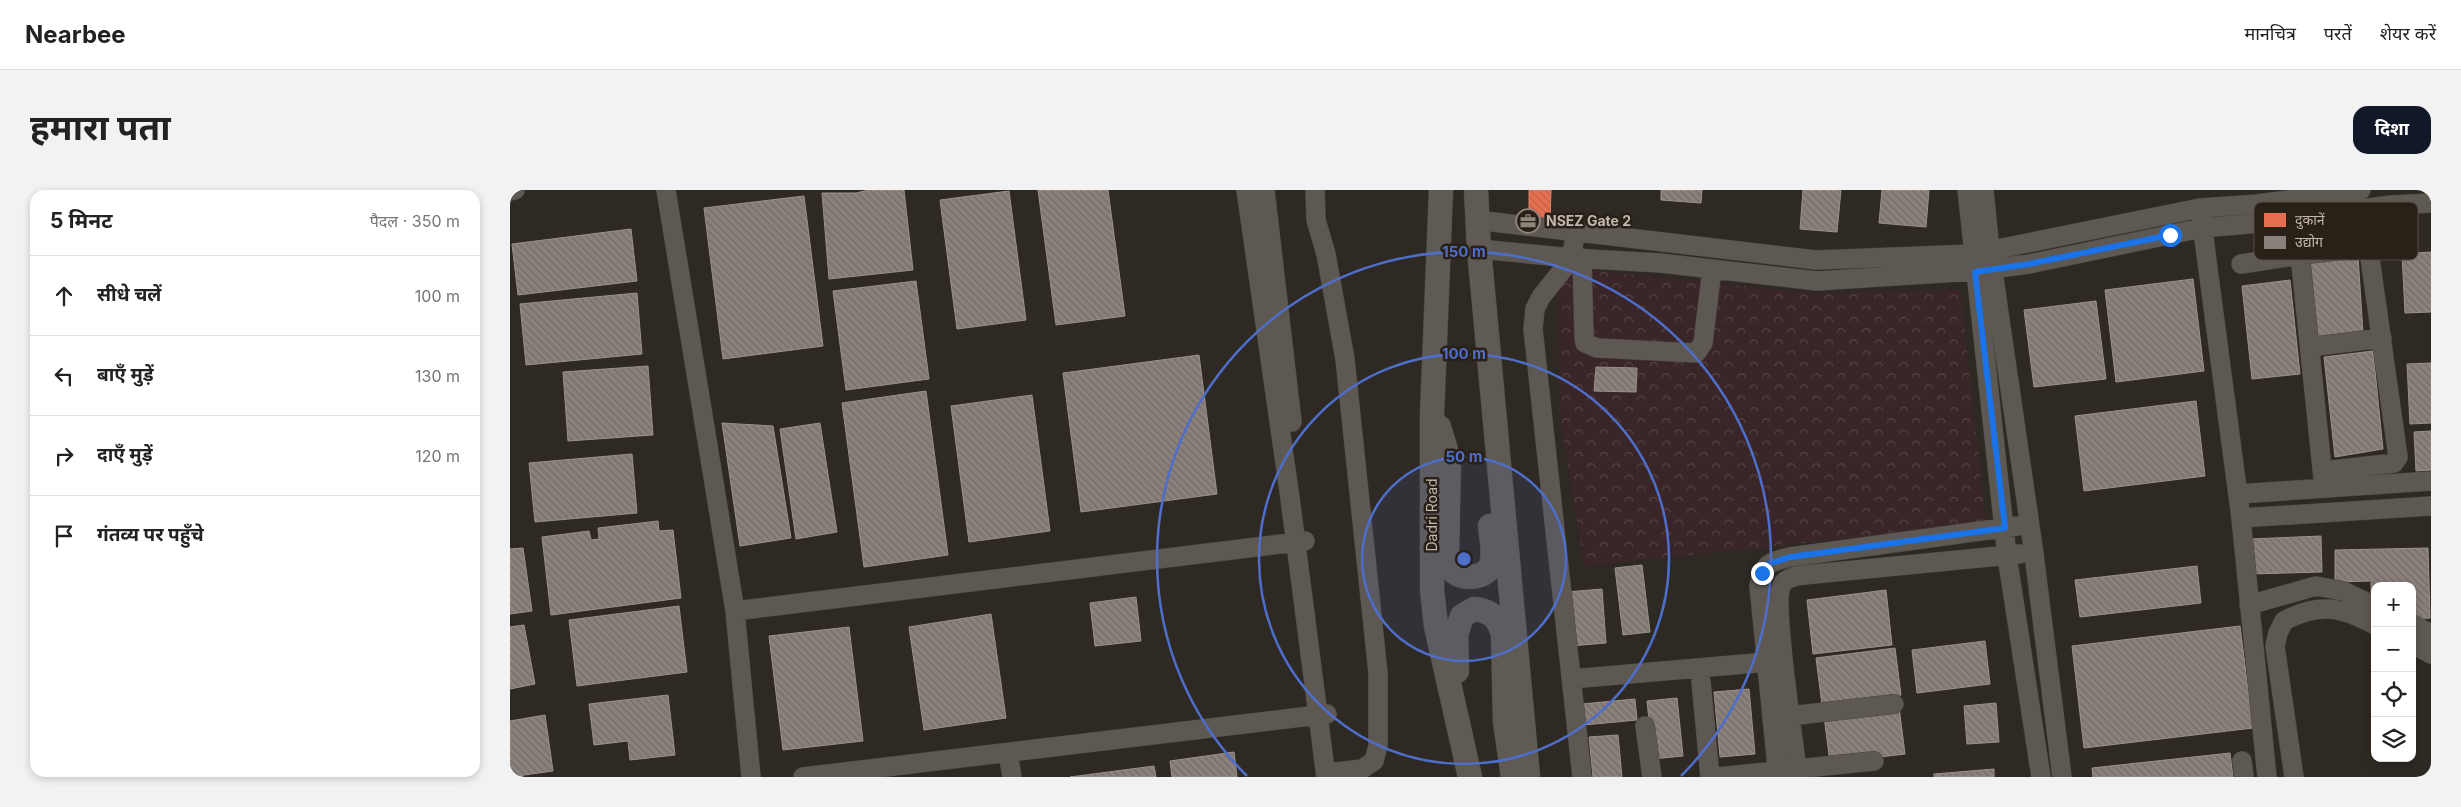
<!DOCTYPE html>
<html lang="hi">
<meta charset="utf-8">
<style>
:root{--surface:#fff;--page:#f2f2f2;--text:#222;--muted:#767676;--line:#e0e0e0;--accent:#111827}
body{margin:0;font-family:Inter,"Noto Sans Devanagari",sans-serif;background:var(--page);color:var(--text)}
.controls{position:absolute;right:15px;bottom:15px;display:grid;overflow:hidden;border-radius:10px;box-shadow:0 2px 8px #0003}
.controls button{width:45px;height:45px;display:grid;place-items:center;padding:0;border:0;border-bottom:1px solid var(--line);background:var(--surface);color:var(--text);font:25px sans-serif}
.stop{position:absolute;width:15px;height:15px;margin:-11px;border:4px solid #1a73e8;border-radius:50%;background:#fff}
.stop.end{background:#1a73e8;border-color:#fff;box-shadow:0 1px 5px #0008}
.list{margin:0;padding:0;list-style:none}
h2{display:flex;justify-content:space-between;align-items:center;height:65px;margin:0;padding:0 20px;font-size:21px}
h2 small{font-size:16px;font-weight:400;color:var(--muted)}
.list li{display:grid;grid-template-columns:32px 1fr auto;gap:15px;align-items:center;box-sizing:border-box;height:80px;padding:0 20px;border-top:1px solid var(--line)}
.list b{display:block;font-size:19px;white-space:nowrap}
.list em{font-size:16px;font-style:normal;color:var(--muted)}
.icon{flex:none;width:28px;height:28px;fill:none;stroke:currentColor;stroke-width:2;stroke-linecap:round;stroke-linejoin:round}
.map{position:relative;flex:none;width:1921px;height:587px;overflow:hidden;border-radius:15px}
header{display:flex;align-items:center;gap:30px;box-sizing:border-box;height:70px;padding:0 25px;background:var(--surface);border-bottom:1px solid var(--line)}
header strong{font-size:24px}
nav{display:flex;gap:28px;margin-inline-start:auto;font-size:18px}
.intro{display:flex;align-items:center;justify-content:space-between;box-sizing:border-box;height:120px;padding:0 30px}
h1{margin:0;font-size:35px}
.button{padding:12px 22px;border-radius:15px;background:var(--accent);color:#fff;font-size:18px;font-weight:700}
main{display:flex;gap:30px;padding:0 30px}
aside{flex:1;background:var(--surface);border-radius:15px;box-shadow:0 2px 8px #0003}
.map>svg:first-child{display:block}
.park{fill:url(#park-crowns)}
.shops{fill:url(#shops-back-hatch);stroke:#dc856c}
.industry{fill:url(#industry-back-hatch);stroke:#9b918a}
.lines{fill:none;stroke-linecap:round;stroke-linejoin:round}
.minor-casing{stroke:#494440;stroke-width:20}
.major-casing{stroke:#4c4641;stroke-width:25}
.minor{stroke:#5e5853;stroke-width:19}
.major{stroke:#605a55;stroke-width:24}
.route{stroke:#1a73e8;stroke-width:6}
.ring{fill:none;stroke:#4e6ecb;stroke-width:2.5}
.labels{text-anchor:middle;stroke-width:5;stroke-linejoin:round;paint-order:stroke}
.poi-label{font-size:14px;font-weight:bold;fill:#c2b7ac;stroke:#292018;text-anchor:start}
.street-label{font-size:14px;fill:#c2b7ac;stroke:#292018}
.key{fill:#292018;stroke:#574d44;stroke-width:1}
.key-label{font-size:14px;fill:#c2b7ac}
.centre{fill:#4e6ecb;stroke:#292018;stroke-width:2.5}
.ring-label{font-size:15px;text-anchor:middle;font-weight:bold;fill:#4e6ecb;stroke:#292018;stroke-width:5;stroke-linejoin:round;paint-order:stroke}
</style>
<header>
<strong>Nearbee</strong>
<nav><a>मानचित्र</a><a>परतें</a><a>शेयर करें</a></nav>
</header>
<div class="intro"><h1>हमारा पता</h1><a class="button">दिशा</a></div>
<main>
<aside>
<h2>5 मिनट<small>पैदल · 350 m</small></h2>
<ul class="list">
<li><svg class="icon" aria-label="ahead" viewBox="0 0 24 24"><path d="M12 20V5M6 11l6-6 6 6"/></svg><div><b>सीधे चलें</b></div><em>100 m</em></li>
<li><svg class="icon" aria-label="left" viewBox="0 0 24 24"><path d="M17 20v-9H6M10 6l-5 5 5 5"/></svg><div><b>बाएँ मुड़ें</b></div><em>130 m</em></li>
<li><svg class="icon" aria-label="right" viewBox="0 0 24 24"><path d="M7 20v-9h11M14 6l5 5-5 5"/></svg><div><b>दाएँ मुड़ें</b></div><em>120 m</em></li>
<li><svg class="icon" aria-label="arrive" viewBox="0 0 24 24"><path d="M6 21V4h12l-3 4 3 4H6"/></svg><div><b>गंतव्य पर पहुँचे</b></div></li>
</ul>
</aside>
<div class="map">
<svg width="1921" height="587" viewBox="0 0 1921 587">
<defs>
<pattern id="park-crowns" width="20" height="18" patternUnits="userSpaceOnUse" patternTransform="scale(1.25)"><rect width="20" height="18" fill="#3a2629"/><path d="M2 6a3 3 0 1 1 6 0M12 15a3 3 0 1 1 6 0" fill="none" stroke="#554345"/></pattern>
<pattern id="shops-back-hatch" width="6" height="6" patternUnits="userSpaceOnUse" patternTransform="scale(1.25)"><rect width="6" height="6" fill="#e76f51"/><path d="M-1 5l2 2M0 0l6 6M5-1l2 2" fill="none" stroke="#bc614a"/></pattern>
<pattern id="industry-back-hatch" width="6" height="6" patternUnits="userSpaceOnUse" patternTransform="scale(1.25)"><rect width="6" height="6" fill="#8a817c"/><path d="M-1 5l2 2M0 0l6 6M5-1l2 2" fill="none" stroke="#726b66"/></pattern>
</defs>
<rect width="100%" height="100%" fill="#2f2924"/>
<path class="park" d="M 1048,77 L 1309,104 L 1450,100 L 1476,334 L 1074,376 L 1050,223 Z"/>
<path class="shops" d="M 1019,0 L 1041,0 L 1040,32 L 1019,32 Z"/>
<path class="industry" d="M 359,0 L 394,0 L 403,80 L 319,89 L 312,3 L 346,3 Z
M 528,0 L 598,0 L 615,126 L 546,135 Z
M 1151,0 L 1192,0 L 1191,13 L 1151,10 Z
M 1293,0 L 1331,0 L 1327,42 L 1290,39 Z
M 1372,0 L 1419,0 L 1416,37 L 1369,33 Z
M 499,1 L 516,130 L 447,139 L 430,10 Z
M 294,6 L 313,156 L 213,169 L 194,18 Z
M 121,39 L 127,91 L 8,105 L 2,54 Z
M 1921,62 L 1921,122 L 1895,123 L 1892,64 Z
M 1848,66 L 1853,143 L 1803,147 L 1798,69 Z
M 1683,89 L 1694,181 L 1606,192 L 1595,100 Z
M 1780,90 L 1790,184 L 1742,189 L 1732,96 Z
M 406,91 L 419,189 L 336,200 L 323,101 Z
M 127,103 L 132,164 L 16,175 L 10,114 Z
M 1586,111 L 1596,189 L 1524,197 L 1514,120 Z
M 1863,161 L 1873,259 L 1825,267 L 1814,167 Z
M 689,165 L 707,304 L 571,322 L 553,183 Z
M 1921,173 L 1921,233 L 1900,234 L 1897,174 Z
M 138,176 L 143,245 L 58,251 L 53,182 Z
M 1086,177 L 1127,178 L 1126,202 L 1084,201 Z
M 416,201 L 438,365 L 354,377 L 332,213 Z
M 522,205 L 540,341 L 459,352 L 441,216 Z
M 1686,211 L 1695,286 L 1574,301 L 1565,226 Z
M 212,233 L 263,236 L 281,348 L 230,356 Z
M 310,233 L 327,342 L 286,349 L 270,239 Z
M 1921,241 L 1921,280 L 1906,281 L 1904,242 Z
M 122,264 L 127,323 L 25,332 L 19,273 Z
M 148,331 L 149,341 L 163,340 L 171,408 L 41,425 L 32,347 L 79,341 L 81,350 L 89,349 L 88,338 Z
M 1811,346 L 1812,382 L 1741,384 L 1740,349 Z
M 13,358 L 22,421 L 0,424 L 0,359 Z
M 1918,358 L 1920,428 L 1902,429 L 1902,396 L 1865,396 L 1865,411 L 1861,411 L 1861,391 L 1825,392 L 1825,360 Z
M 1132,375 L 1140,442 L 1113,445 L 1105,378 Z
M 1687,376 L 1691,413 L 1570,427 L 1565,390 Z
M 1092,399 L 1096,453 L 1060,456 L 1056,402 Z
M 1376,400 L 1382,455 L 1303,464 L 1297,410 Z
M 626,407 L 631,451 L 585,456 L 580,413 Z
M 169,416 L 177,482 L 67,496 L 59,430 Z
M 481,424 L 496,528 L 414,540 L 399,437 Z
M 14,435 L 25,494 L 0,499 L 0,437 Z
M 1730,436 L 1743,538 L 1574,558 L 1562,456 Z
M 339,437 L 353,551 L 273,560 L 259,446 Z
M 1475,451 L 1480,494 L 1407,503 L 1402,460 Z
M 1385,458 L 1391,505 L 1312,515 L 1306,468 Z
M 1239,499 L 1245,564 L 1210,567 L 1204,502 Z
M 158,505 L 165,565 L 120,570 L 118,551 L 84,555 L 79,514 Z
M 1167,508 L 1173,566 L 1143,569 L 1137,511 Z
M 1125,509 L 1127,530 L 1074,535 L 1072,514 Z
M 1486,513 L 1489,552 L 1457,554 L 1454,516 Z
M 1389,517 L 1395,564 L 1320,573 L 1314,526 Z
M 35,525 L 43,581 L 0,587 L 0,531 Z
M 1108,545 L 1112,587 L 1083,587 L 1079,547 Z
M 724,562 L 727,587 L 662,587 L 660,571 Z
M 1720,563 L 1723,587 L 1583,587 L 1582,578 Z
M 644,576 L 646,587 L 560,587 Z
M 1484,579 L 1484,587 L 1424,587 L 1424,584 Z"/>
<g class="lines">
<g class="minor-casing">
<path id="minor" d="M 156,0 L 225,421 L 241,587
M 736,0 L 780,308 L 816,587
M 755,0 L 782,232
M 805,0 L 806,30 L 816,64 L 835,169 L 868,483 L 868,556 L 864,571 L 852,579 L 826,582
M 1457,0 L 1497,366 L 1531,587
M 1474,0 L 1480,61 L 1524,364 L 1552,587
M 0,1 L 5,0
M 1691,26 L 1731,328 L 1757,587
M 966,30 L 1306,70 L 1463,64 L 1690,18 L 1748,14 L 1851,0
M 1065,41 L 1062,68 L 1031,107 L 1025,119 L 1023,139 L 1072,587
M 969,59 L 1062,68 L 1150,73 L 1307,91 L 1465,81 L 1519,74 L 1692,38 L 1750,33 L 1881,15 L 1921,13
M 1072,68 L 1074,147 L 1075,153 L 1087,158 L 1186,163 L 1193,153 L 1202,79
M 1731,74 L 1790,65
M 1800,157 L 1872,148
M 1813,281 L 1884,273 L 1888,267 L 1859,61 L 1852,57 L 1840,59
M 1814,298 L 1790,65 L 1840,59 L 1838,22
M 1728,304 L 1921,291
M 1731,328 L 1921,316
M 1739,415 L 1806,396 L 1833,401 L 1865,416
M 225,421 L 795,351
M 1902,434 L 1921,444
M 1902,454 L 1921,464
M 1061,489 L 1269,471
M 1191,491 L 1200,587
M 1280,526 L 1384,514
M 1135,536 L 1142,587
M 498,563 L 502,587
M 1732,571 L 1734,587
M 293,587 L 817,524
M 1207,587 L 1364,571
M 1268,587 L 1249,396 C 1253,374 1259,372 1280,367 L 1507,336
M 1288,587 C 1285,560 1261,408 1273,393 C 1278,387 1287,386 1294,385 L 1510,364
M 1784,587 L 1765,456 L 1768,443 L 1774,431 C 1809,412 1831,417 1865,435"/>
</g>
<g class="major-casing">
<path id="major" d="M 931,0 L 922,225 L 922,400 L 926,436 L 960,587
M 966,0 L 969,59 L 1018,587
M 929,237 L 939,270 L 937,365 C 938,368 938,373 939,376 C 946,391 976,390 981,375 C 985,363 981,347 980,336
M 947,481 L 946,445 L 952,426 L 964,419 C 982,421 988,428 993,444 L 995,532 L 1003,587"/>
</g>
<use href="#minor" class="minor"/>
<use href="#major" class="major"/>
</g>
<g class="lines">
<path class="route" d="M 1252,383 L 1258,374 L 1280,367 L 1495,338 L 1465,82 L 1519,74 L 1660,45"/>
</g>
<circle cx="954" cy="369" r="102" fill="#4e6ecb" fill-opacity=".12"/>
<g class="ring">
<circle cx="954" cy="369" r="102"/>
<circle cx="954" cy="369" r="205"/>
<path d="M737 586A307 307 0 1 1 1171 586"/>
</g>
<defs>
<g id="office-ring" transform="scale(1.25)"><circle r="9.5" fill="#292018" stroke="#8f857c" stroke-width="1.5"/><path d="M-6-3h4V-5.5h4V-3h4V5H-6ZM-1-4.5V-3h2v-1.5ZM-6 0V1H6V0Z" fill="#8f857c"/></g>
</defs>
<g fill-rule="evenodd">
<use href="#office-ring" x="1018" y="31"/>
</g>
<g class="labels">
<g class="poi-label">
<text x="1036" y="36">NSEZ Gate 2</text>
</g>
<g class="street-label">
<text transform="translate(922 325) rotate(-90)" y="5">Dadri Road</text>
</g>
</g>
<rect x="1744" y="12" width="164" height="58" rx="8" class="key"/>
<rect x="1754" y="23" width="22" height="14" fill="#e76f51"/>
<rect x="1754" y="46" width="22" height="13" fill="#8a817c"/>
<g class="key-label">
<text x="1785" y="35">दुकानें</text>
<text x="1785" y="57">उद्योग</text>
</g>
<circle cx="954" cy="369" r="8" class="centre"/>
<g class="ring-label">
<text x="954" y="67">150 m</text>
<text x="954" y="169">100 m</text>
<text x="954" y="272">50 m</text>
</g>
</svg>
<div class="controls">
<button>+</button>
<button>−</button>
<button><svg class="icon" aria-label="locate" viewBox="0 0 24 24"><circle cx="12" cy="12" r="6"/><path d="M12 2v4M12 18v4M2 12h4M18 12h4"/></svg></button>
<button><svg class="icon" aria-label="layers" viewBox="0 0 24 24"><path d="M12 4l9 5-9 5-9-5zM3 14l9 5 9-5"/></svg></button>
</div>
<div class="stop" style="left:1660px;top:45px"></div>
<div class="stop end" style="left:1252px;top:383px"></div>
</div>
</main>
